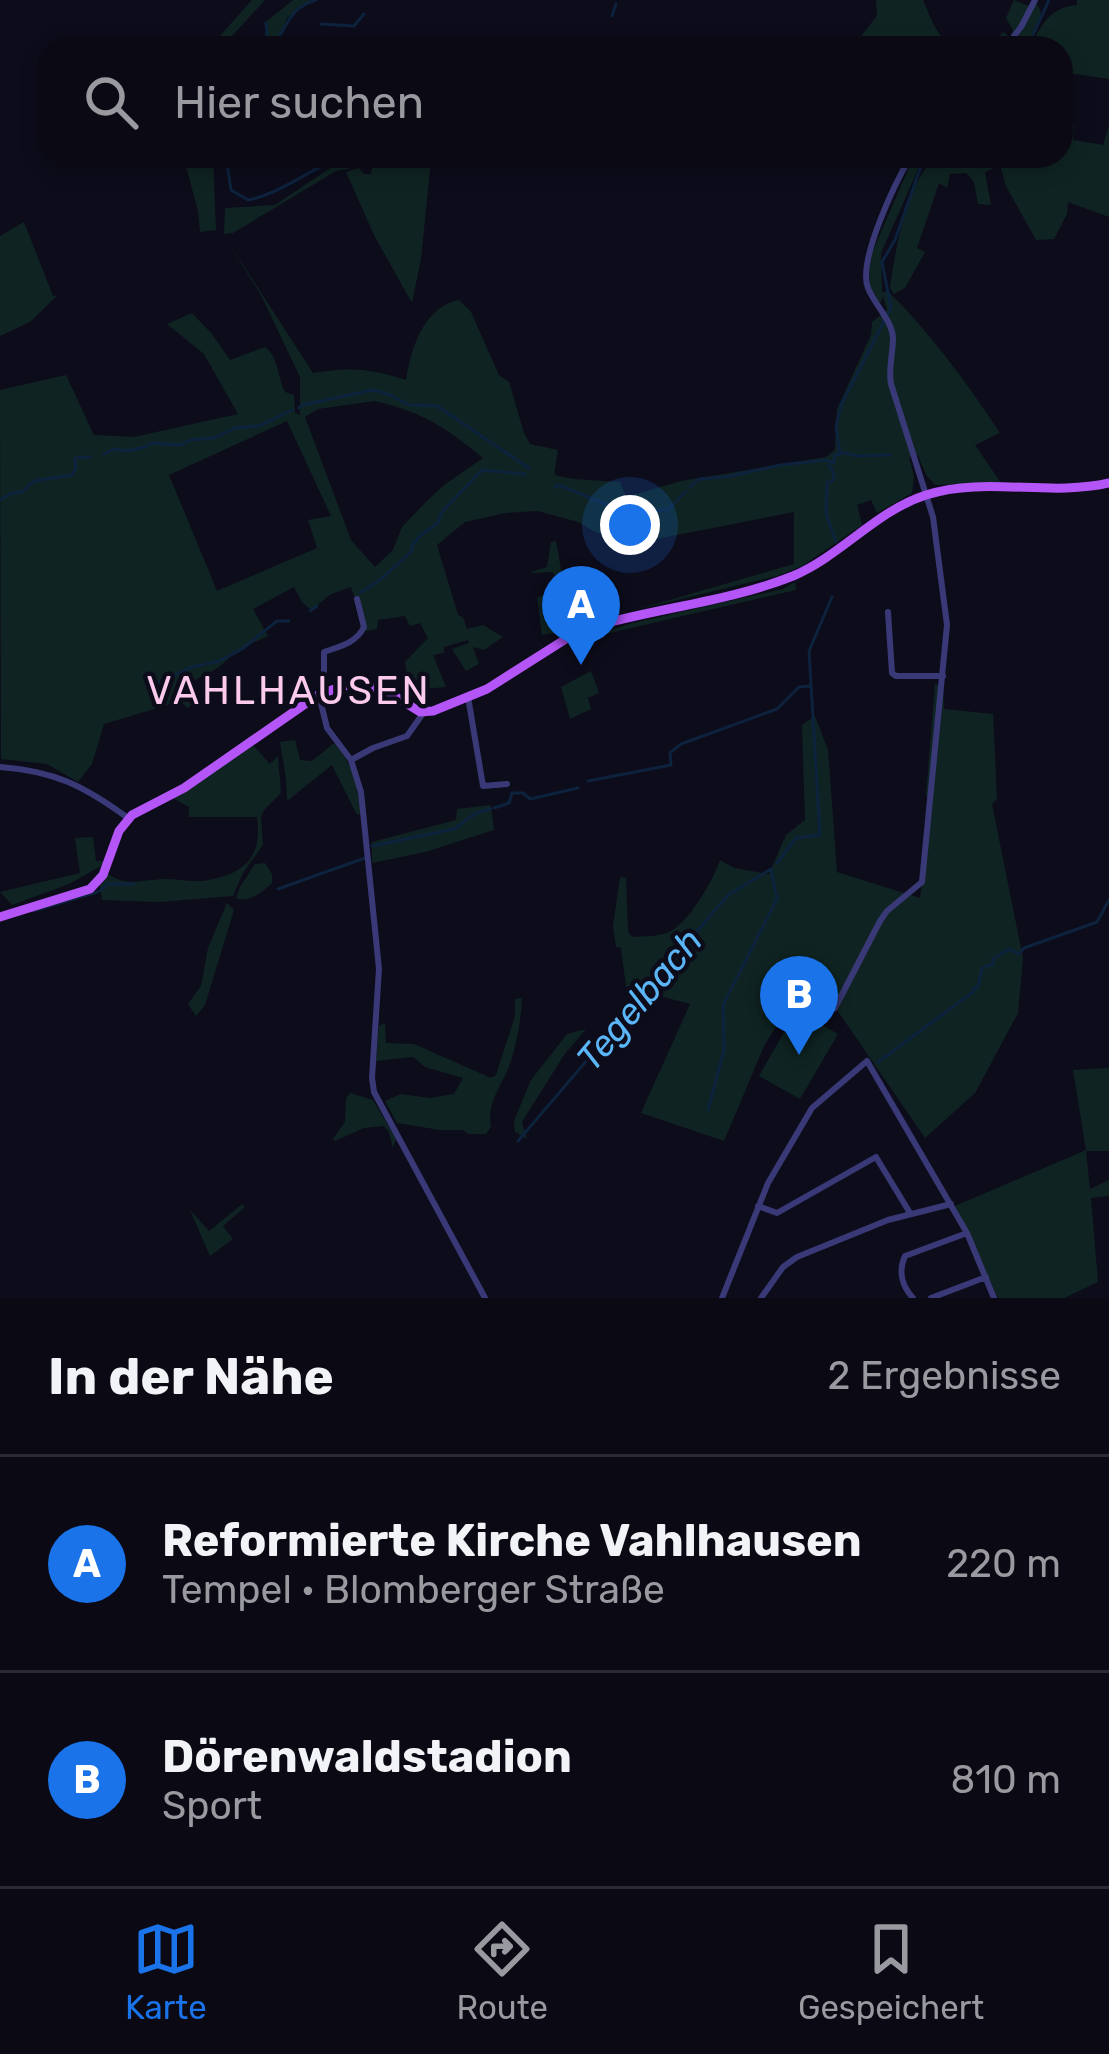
<!DOCTYPE html>
<html lang="de">
<meta charset="utf-8">
<style>
:root{--surface:#0a0914;--page:#181722;--text:#f1f3f6;--muted:#999aa0;--line:#2a2a34;--accent:#1a73e8}
body{margin:0;font-family:Rubik,sans-serif;background:var(--page);color:var(--text)}
.you{position:absolute;left:630px;top:525px;width:42px;height:42px;margin:-30px;border:9px solid #fff;border-radius:50%;background:#1a73e8;box-shadow:0 0 0 18px #1a73e833}
.badge{display:grid;place-items:center;width:78px;height:78px;border-radius:50%;background:var(--accent);color:#fff;font-size:39px;font-weight:700}
.pin{position:absolute;translate:-50% -99px;filter:drop-shadow(0 3px 6px #0008)}
.pin::after{content:'';position:absolute;top:63px;width:42px;height:36px;background:inherit;clip-path:polygon(0 0,100% 0,50% 100%)}
.list{margin:0;padding:0;list-style:none}
h2{display:flex;justify-content:space-between;align-items:center;height:156px;margin:0;padding:0 48px;font-size:51px}
h2 small{font-size:39px;font-weight:400;color:var(--muted)}
.list li{display:grid;grid-template-columns:78px 1fr auto;gap:36px;align-items:center;box-sizing:border-box;height:216px;padding:0 48px;border-top:3px solid var(--line)}
.list b{display:block;font-size:45px;white-space:nowrap}
.list p{margin:0;font-size:39px;white-space:nowrap;color:var(--muted)}
.list em{font-size:39px;font-style:normal;color:var(--muted)}
.icon{flex:none;width:66px;height:66px;fill:none;stroke:currentColor;stroke-width:2;stroke-linecap:round;stroke-linejoin:round}
.map{position:relative;flex:none;width:1109px;height:1298px;overflow:hidden}
.search{position:absolute;background:var(--surface);box-shadow:0 6px 18px #0003;left:36px;right:36px;top:36px;height:132px;display:flex;align-items:center;gap:30px;box-sizing:border-box;padding:0 42px;border-radius:36px;color:var(--muted);font-size:45px}
.sheet{height:588px;background:var(--surface)}
nav{display:flex;justify-content:space-around;align-items:center;box-sizing:border-box;height:168px;border-top:3px solid var(--line);background:var(--surface);font-size:33px;color:var(--muted)}
nav a{display:grid;justify-items:center;gap:6px}
nav .on{color:var(--accent)}
.map>svg:first-child{display:block}
.green{fill:#0f2422;fill-rule:evenodd}
.lines{fill:none;stroke-linecap:round;stroke-linejoin:round}
.stream{stroke:#0d223d;stroke-width:3}
.minor{stroke:#393977;stroke-width:6}
.major{stroke:#b355f7;stroke-width:9}
.labels{text-anchor:middle;stroke-width:9;stroke-linejoin:round;paint-order:stroke}
.water-label{font-size:36px;font-style:italic;fill:#5bb6f7;stroke:#0d0c1b}
.quarter-label{font-size:39px;letter-spacing:3px;fill:#fccaec;stroke:#0d0c1b}
</style>
<div class="map">
<svg width="1109" height="1298" viewBox="0 0 1109 1298">
<rect width="100%" height="100%" fill="#0d0c1b"/>
<path class="green" d="M 252,0 L 265,0 L 221,48 L 210,47 Z
M 293,0 L 312,0 L 287,18 L 280,36 L 270,48 L 259,48 L 265,38 L 267,21 Z
M 876,0 L 923,0 C 932,20 938,44 962,48 L 857,48 L 857,41 L 877,16 Z
M 1014,0 L 1028,6 L 1033,1 C 1051,14 1034,32 1026,48 L 965,48 L 995,41 L 1003,32 L 1010,37 L 1013,30 L 1006,18 Z
M 1077,0 L 1109,0 L 1109,79 L 1067,73 L 1061,82 L 1061,48 L 1030,48 C 1041,25 1049,8 1077,5 Z
M 1061,120 L 1074,125 L 1073,140 L 1103,145 L 1109,125 L 1109,217 L 1068,202 L 1067,214 L 1054,239 L 1036,240 L 1006,186 L 1000,165 L 985,172 L 991,205 L 978,204 L 974,182 L 966,173 L 950,174 L 947,188 L 939,183 L 917,248 L 925,252 L 905,288 L 894,294 L 890,288 C 894,257 908,171 938,159 C 955,151 1036,156 1061,156 Z
M 183,156 L 213,156 L 216,230 L 200,232 L 198,210 Z
M 421,156 L 336,171 L 233,233 L 224,234 L 225,208 L 275,205 L 332,167 Z
M 914,156 L 933,156 L 920,165 L 881,253 L 882,292 L 889,292 C 931,334 967,383 1000,433 L 975,445 L 1001,483 L 935,485 L 926,475 L 918,455 L 909,457 L 914,477 L 912,493 L 877,513 L 871,500 L 857,505 L 862,525 L 802,566 L 777,576 L 635,610 L 794,564 L 794,512 L 641,542 L 597,533 L 578,522 L 538,511 L 505,513 L 465,522 L 437,545 L 458,615 L 463,617 L 467,629 L 483,625 L 503,637 L 484,650 L 473,647 L 479,664 L 466,671 L 452,649 L 469,643 L 468,640 L 444,647 L 444,653 L 433,655 L 446,687 L 410,690 L 405,662 L 428,638 L 420,623 L 410,626 L 405,616 L 378,620 L 377,629 L 361,632 L 358,607 L 351,587 L 331,594 L 311,610 L 302,602 L 294,587 L 253,609 L 268,636 L 227,655 L 228,659 C 217,671 198,677 184,686 L 197,701 L 187,708 L 181,701 L 104,724 L 92,764 L 78,782 L 47,764 L 1,759 L 0,390 L 66,375 L 94,435 L 134,437 L 238,414 L 204,354 L 167,324 L 192,313 L 212,334 L 230,360 L 265,347 C 279,358 277,376 285,392 L 294,395 L 295,413 L 300,415 L 300,377 L 262,297 L 227,240 L 313,373 C 351,367 369,368 406,380 C 411,349 423,307 459,300 L 471,312 L 499,375 L 509,382 L 524,433 L 530,444 L 558,450 L 554,475 L 573,479 L 620,482 L 626,497 L 681,481 L 826,457 L 835,450 L 837,409 L 871,335 L 872,322 L 887,310 L 883,296 L 880,304 L 870,286 L 868,262 ZM 374,401 C 423,412 445,427 483,458 L 444,485 L 425,503 L 402,527 L 393,550 L 375,567 L 351,540 L 305,417 L 318,409 ZM 287,421 L 331,516 L 308,520 L 317,548 L 217,591 L 169,475 Z
M 431,160 L 421,259 L 412,303 L 374,235 L 346,172 L 359,168 L 364,174 L 371,174 L 373,165 Z
M 24,222 L 53,296 L 58,295 L 30,322 L 0,336 L 0,236 Z
M 556,541 L 565,591 L 590,586 L 597,620 L 565,635 L 563,632 L 542,635 L 537,597 L 559,592 L 553,572 L 529,573 L 547,567 L 551,542 Z
M 795,582 L 796,590 L 605,634 L 604,632 L 629,624 L 783,589 Z
M 591,671 L 599,693 L 588,698 L 591,709 L 570,719 L 561,687 Z
M 935,684 L 943,686 L 944,709 L 993,714 L 997,799 L 992,804 L 1023,958 L 1018,1013 L 975,1093 L 925,1138 L 811,972 L 765,1044 L 724,1141 L 641,1113 L 690,1004 L 626,987 L 621,948 L 616,947 L 613,926 L 620,877 L 626,878 L 628,931 L 632,937 C 645,936 660,937 671,931 C 690,920 713,881 720,860 L 734,868 L 769,874 L 786,835 L 805,820 L 802,725 L 815,716 L 828,750 L 837,872 L 920,898 L 932,804 L 926,795 Z
M 295,740 L 300,760 L 312,761 L 334,743 C 355,768 357,782 362,813 L 357,815 L 332,765 L 287,801 L 286,779 L 280,742 Z
M 252,744 L 270,764 L 278,756 L 281,793 L 264,810 L 261,817 L 263,845 L 243,873 L 233,896 L 159,902 L 102,900 L 100,885 L 107,873 C 125,887 141,880 163,879 C 176,879 189,882 202,881 C 243,876 263,858 257,817 L 189,817 L 189,807 L 173,798 Z
M 491,805 L 494,830 L 425,852 L 372,863 L 372,842 L 456,820 L 457,809 Z
M 93,837 L 96,861 L 104,861 L 101,866 L 69,884 L 12,905 L 0,892 L 80,873 L 75,838 Z
M 265,863 L 272,874 L 272,883 C 263,892 249,903 236,898 L 240,887 L 255,864 Z
M 227,903 L 234,910 L 205,1005 L 196,1016 L 188,1004 L 201,986 L 208,948 Z
M 522,998 C 521,1020 517,1043 510,1064 C 502,1086 486,1103 491,1127 L 486,1134 L 468,1134 L 463,1130 L 440,1130 L 397,1123 L 385,1101 L 401,1094 L 430,1098 L 454,1094 L 463,1078 L 425,1067 L 413,1057 L 376,1061 L 379,1026 L 385,1023 L 386,1043 L 414,1044 L 491,1078 L 496,1075 L 515,1016 L 515,999 Z
M 797,1010 L 838,1034 L 800,1099 L 759,1076 Z
M 586,1029 L 564,1055 L 522,1122 L 527,1139 L 515,1132 L 514,1121 L 531,1080 L 567,1034 Z
M 1109,1068 L 1109,1151 L 1086,1151 L 1090,1189 L 1109,1180 L 1109,1196 L 1091,1198 L 1098,1282 L 1064,1298 L 998,1298 L 955,1206 L 1086,1150 L 1073,1070 Z
M 350,1093 L 373,1100 L 396,1139 L 393,1148 L 389,1132 L 384,1126 L 364,1128 L 335,1141 L 333,1139 L 345,1122 L 346,1098 Z
M 242,1204 L 245,1207 L 223,1226 L 233,1239 L 210,1256 L 190,1210 L 209,1231 Z"/>
<g class="lines">
<path class="stream" d="M 612,16 L 616,4
M 321,24 L 354,26 L 364,14
M 257,48 L 267,35 L 266,23
M 270,48 C 289,28 286,9 316,0
M 1027,48 L 1049,0
M 226,156 L 231,190 L 248,200 C 279,195 312,167 345,156
M 299,408 L 302,405 L 373,390 L 388,394 L 409,405 L 437,406 L 529,468
M 841,452 L 858,456 L 891,455
M 104,454 L 113,449 L 126,451 L 145,447 L 152,443 L 181,445 L 190,440 L 214,438 L 235,428 L 259,426 L 292,410
M 829,465 L 834,474 L 833,481 L 827,483 L 826,514 L 836,542
M 555,487 L 559,485 L 619,510
M 690,487 L 699,479 L 725,477 L 781,465 L 825,460 L 834,463 L 835,454 L 840,455 L 836,426 L 842,403 L 891,308 L 882,262 L 895,240 L 921,166 L 935,156
M 0,500 L 12,493 L 22,492 L 34,481 L 72,475 L 76,468 L 75,458 L 90,457
M 623,512 L 626,513
M 630,515 L 669,509 L 686,491
M 360,593 L 381,579 L 412,551 L 412,545 L 421,535 L 438,523 L 441,513 L 482,470 L 525,474
M 310,611 L 317,606
M 154,685 L 192,667 L 220,661 L 242,649 L 277,621 L 289,621
M 588,781 L 671,765 L 670,753 L 681,744 L 777,709 L 799,687 L 810,686
M 494,808 L 509,803 L 512,793 L 523,793 L 530,799 L 578,788
M 372,846 L 454,829 L 476,813 L 490,809
M 777,863 L 796,838 L 820,835 L 809,651 L 832,597
M 278,889 L 365,858
M 100,891 L 107,884 L 134,884
M 33,911 L 97,892
M 878,1062 L 973,992 L 974,988 L 978,987 L 982,968 L 993,964 L 993,959 L 1009,949 L 1019,954 L 1024,948 L 1097,922 L 1109,900
M 518,1141 L 728,895 L 771,869 L 777,899 L 723,1005 L 724,1050 L 708,1110"/>
<path class="minor" d="M 1005,48 L 1021,27 L 1035,0
M 888,612 L 892,673 L 896,676 L 943,676
M 324,692 L 324,652 C 341,646 356,643 364,627 L 357,599
M 319,695 L 327,728 L 351,760 L 361,792 L 379,969 L 372,1078 L 374,1092 L 485,1298
M 468,697 L 483,786 L 507,784
M 351,760 L 373,748 L 407,736 L 424,712
M 0,767 C 55,771 84,786 128,818
M 835,1008 L 880,921 L 887,911 L 922,882 L 947,625 L 933,517 L 891,384 C 888,368 893,354 893,338 C 892,320 874,304 868,288 C 857,261 896,181 911,156
M 758,1206 L 777,1213 L 876,1157 L 910,1213
M 722,1298 L 768,1183 L 812,1108 L 867,1061 L 967,1233 L 994,1298
M 761,1298 L 783,1267 L 797,1257 L 888,1220 L 951,1204
M 913,1298 C 902,1286 898,1271 905,1256 L 967,1233
M 931,1298 L 986,1277"/>
<path class="major" d="M 0,917 L 90,889 L 103,875 L 119,831 L 132,815 L 184,788 L 318,695 L 343,686 L 360,684 L 385,690 L 420,712 L 433,711 L 487,689 L 569,637 L 588,628 C 655,608 728,602 793,576 C 842,555 876,511 926,495 C 985,476 1049,497 1109,483"/>
</g>
<g class="labels">
<g class="water-label">
<text transform="translate(639 999) rotate(-50)" y="13">Tegelbach</text>
</g>
<g class="quarter-label">
<text x="289" y="704">VAHLHAUSEN</text>
</g>
</g>
</svg>
<div class="you"></div>
<div class="pin badge" style="left:581px;top:665px">A</div>
<div class="pin badge" style="left:799px;top:1055px">B</div>
<div class="search"><svg class="icon" aria-label="search" viewBox="0 0 24 24"><circle cx="10" cy="10" r="6"/><path d="M15 15l6 6"/></svg>Hier suchen</div>
</div>
<section class="sheet">
<h2>In der Nähe<small>2 Ergebnisse</small></h2>
<ul class="list">
<li><span class="badge">A</span><div><b>Reformierte Kirche Vahlhausen</b><p>Tempel · Blomberger Straße</p></div><em>220 m</em></li>
<li><span class="badge">B</span><div><b>Dörenwaldstadion</b><p>Sport</p></div><em>810 m</em></li>
</ul>
</section>
<nav>
<a class="on"><svg class="icon" aria-label="map" viewBox="0 0 24 24"><path d="M3 6l6-2 6 2 6-2v14l-6 2-6-2-6 2zM9 4v14M15 6v14"/></svg>Karte</a>
<a><svg class="icon" aria-label="directions" viewBox="0 0 24 24"><path d="M12 3l9 9-9 9-9-9zM9 14v-3h6M13 9l2 2-2 2"/></svg>Route</a>
<a><svg class="icon" aria-label="saved" viewBox="0 0 24 24"><path d="M7 4h10v16l-5-4-5 4z"/></svg>Gespeichert</a>
</nav>
